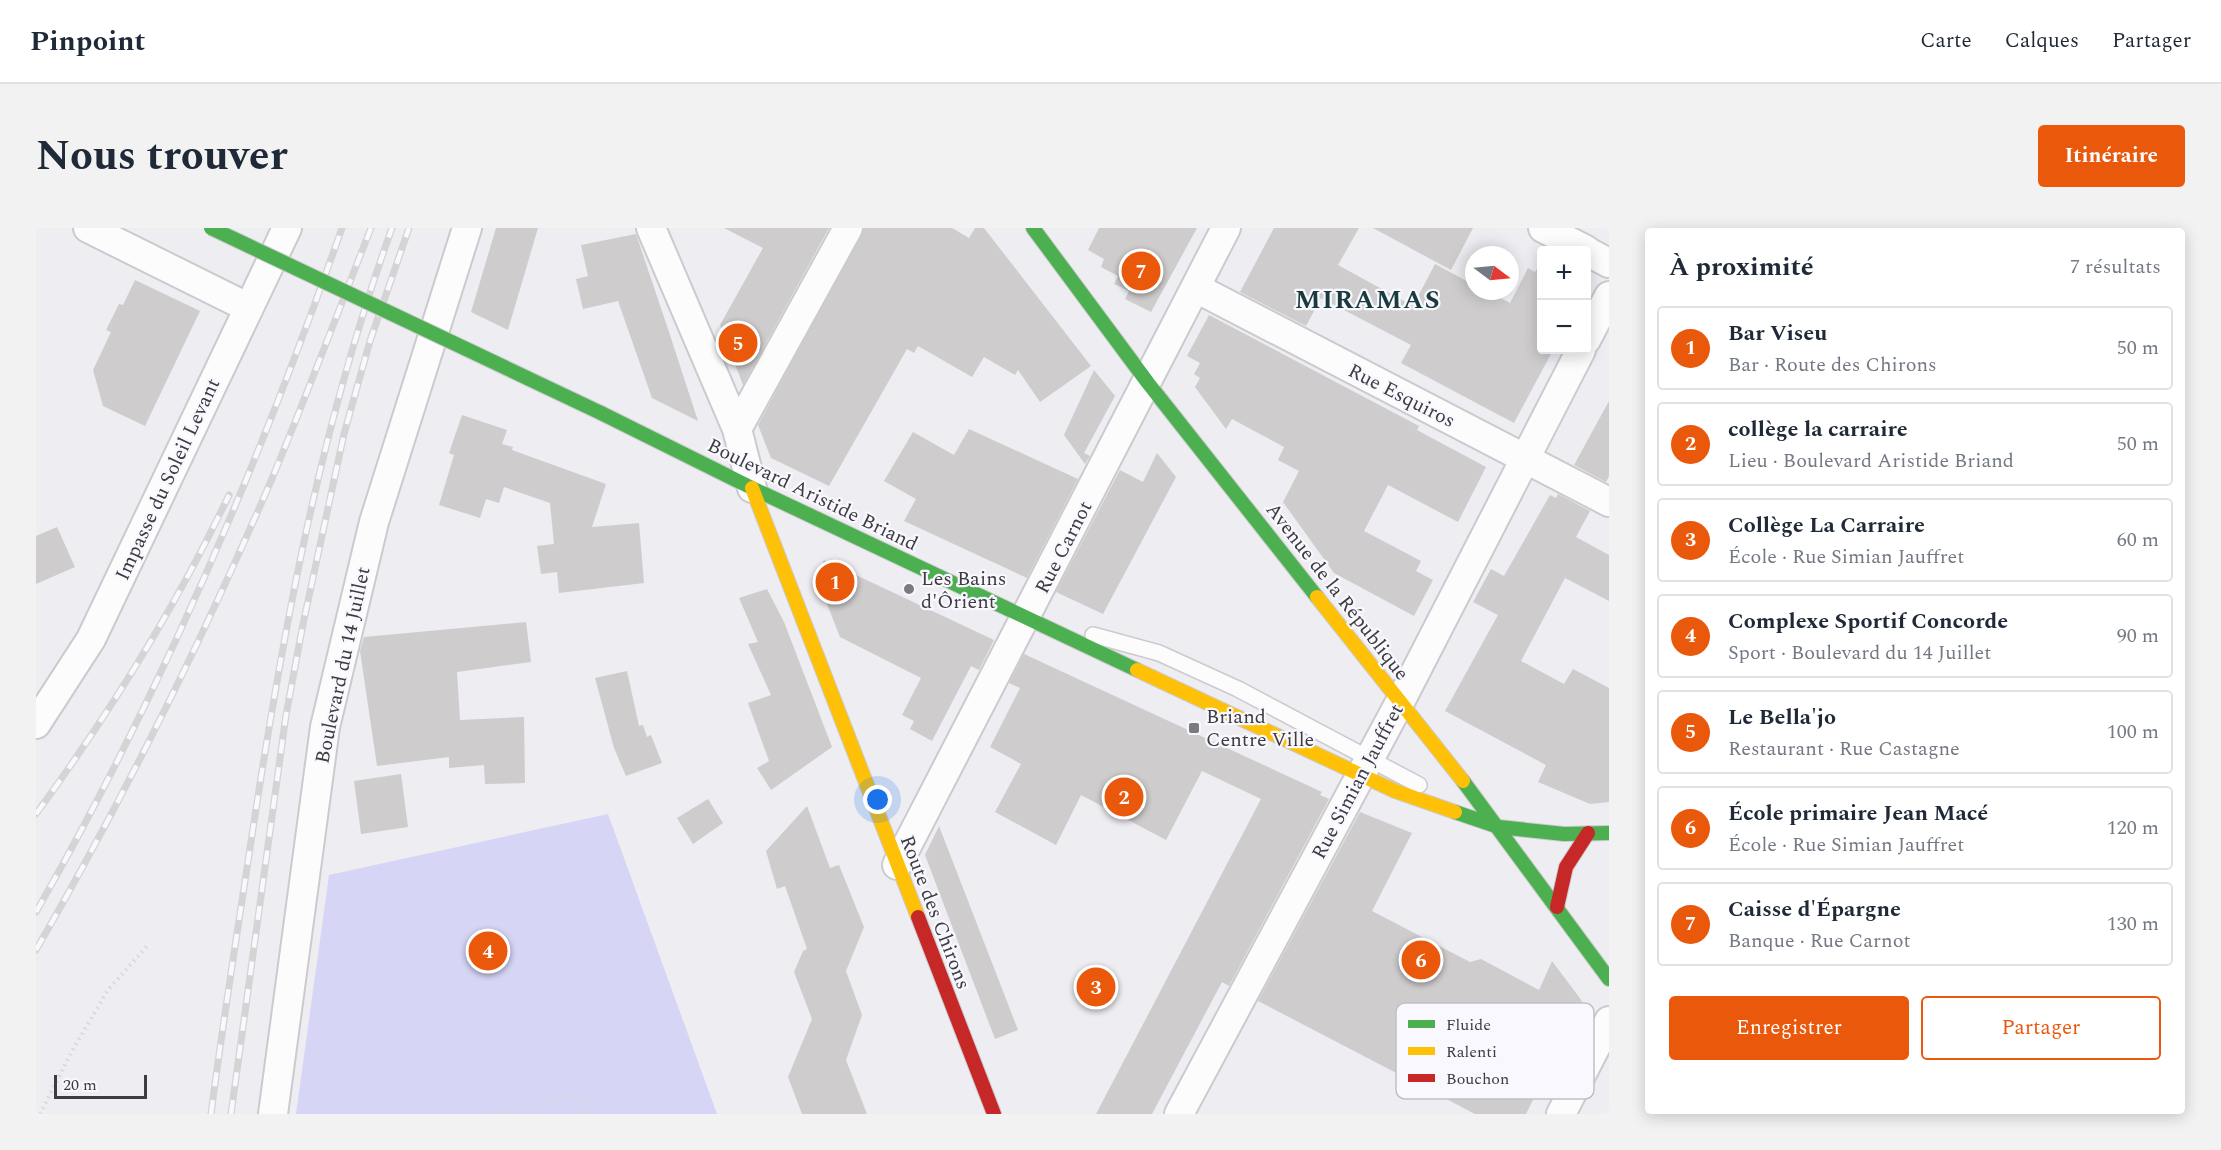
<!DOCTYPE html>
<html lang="fr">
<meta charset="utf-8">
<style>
:root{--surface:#fff;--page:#f2f2f3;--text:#1f2937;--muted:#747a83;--line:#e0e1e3;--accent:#ea580c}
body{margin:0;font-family:Spectral,serif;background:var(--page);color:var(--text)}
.controls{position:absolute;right:18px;top:18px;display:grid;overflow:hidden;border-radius:6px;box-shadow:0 3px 15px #0003}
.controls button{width:54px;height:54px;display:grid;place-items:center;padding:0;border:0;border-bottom:2px solid var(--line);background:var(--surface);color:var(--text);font:30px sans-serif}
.compass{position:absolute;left:1429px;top:18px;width:54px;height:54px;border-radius:50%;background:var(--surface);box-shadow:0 3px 15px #0003;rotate:106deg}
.scale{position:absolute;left:18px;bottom:15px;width:93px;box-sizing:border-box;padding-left:6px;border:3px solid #3c3c41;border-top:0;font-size:16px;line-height:21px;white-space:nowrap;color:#3c3c41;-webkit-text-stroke:4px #f8f8fe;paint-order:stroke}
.you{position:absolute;left:842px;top:572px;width:21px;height:21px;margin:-15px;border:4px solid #fff;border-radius:50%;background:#1a73e8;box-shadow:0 0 0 9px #1a73e833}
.badge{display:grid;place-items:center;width:39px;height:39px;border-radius:50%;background:var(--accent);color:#fff;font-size:20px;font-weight:700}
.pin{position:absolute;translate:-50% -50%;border:3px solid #fff;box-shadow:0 2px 6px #0006}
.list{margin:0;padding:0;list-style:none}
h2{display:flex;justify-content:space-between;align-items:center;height:78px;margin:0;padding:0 24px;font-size:26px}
h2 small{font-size:20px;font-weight:400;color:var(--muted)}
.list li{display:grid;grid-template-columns:39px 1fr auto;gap:18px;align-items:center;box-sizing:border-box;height:84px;margin:0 12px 12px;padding:0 12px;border:2px solid var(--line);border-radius:6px}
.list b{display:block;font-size:22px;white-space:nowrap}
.list p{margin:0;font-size:20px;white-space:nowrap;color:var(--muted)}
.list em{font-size:20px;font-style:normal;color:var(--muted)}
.actions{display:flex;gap:12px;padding:18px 24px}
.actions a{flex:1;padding:14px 0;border:2px solid var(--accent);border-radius:6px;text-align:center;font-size:21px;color:var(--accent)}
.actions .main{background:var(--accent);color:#fff}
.map{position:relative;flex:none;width:1573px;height:886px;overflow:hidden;border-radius:6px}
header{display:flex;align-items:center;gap:36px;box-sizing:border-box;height:84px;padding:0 30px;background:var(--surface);border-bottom:2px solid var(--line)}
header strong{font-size:28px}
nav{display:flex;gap:33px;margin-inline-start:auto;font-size:21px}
.intro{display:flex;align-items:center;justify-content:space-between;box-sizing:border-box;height:144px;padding:0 36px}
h1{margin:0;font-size:42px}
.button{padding:15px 27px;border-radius:6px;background:var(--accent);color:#fff;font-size:21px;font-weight:700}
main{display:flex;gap:36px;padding:0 36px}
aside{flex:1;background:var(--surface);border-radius:6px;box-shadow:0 3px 15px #0003}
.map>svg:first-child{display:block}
.green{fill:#d6d5f5}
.building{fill:#cecccd}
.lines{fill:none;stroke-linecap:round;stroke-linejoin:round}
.lane-casing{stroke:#cbcbcf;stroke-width:18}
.street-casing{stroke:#cbcbcf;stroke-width:32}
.fast-casing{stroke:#cbcbcf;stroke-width:16}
.slow-casing{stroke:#cbcbcf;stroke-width:16}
.jam-casing{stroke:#cbcbcf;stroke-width:16}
.path{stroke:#d7d7d8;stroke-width:4;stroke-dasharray:1.5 4.5;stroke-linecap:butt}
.lane{stroke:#fcfcfd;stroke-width:15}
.street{stroke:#fcfcfd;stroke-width:28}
.fast{stroke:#4caf50;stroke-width:14}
.slow{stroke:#ffc107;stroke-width:14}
.jam{stroke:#c62828;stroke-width:14}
.rail-casing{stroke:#d4d4d5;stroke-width:7}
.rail{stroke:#f8f8fe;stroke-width:4.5;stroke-dasharray:14;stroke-linecap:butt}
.fast-bridge-casing{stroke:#cacacd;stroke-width:16;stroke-linecap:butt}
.fast-bridge{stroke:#4caf50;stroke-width:14}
.poi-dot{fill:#7a7a7f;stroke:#f8f8fe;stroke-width:2}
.labels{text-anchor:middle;stroke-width:4.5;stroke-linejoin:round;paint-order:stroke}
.street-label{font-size:20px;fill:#3c3c41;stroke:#f8f8fe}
.poi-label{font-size:20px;fill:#3c3c41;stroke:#f8f8fe;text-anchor:start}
.district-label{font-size:26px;font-weight:bold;letter-spacing:1.5px;fill:#193b3e;stroke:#f8f8fe}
.key{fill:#f8f8fe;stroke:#c0c0c5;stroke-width:1.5}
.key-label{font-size:16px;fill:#3c3c41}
</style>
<header>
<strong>Pinpoint</strong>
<nav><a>Carte</a><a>Calques</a><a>Partager</a></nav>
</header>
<div class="intro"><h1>Nous trouver</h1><a class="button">Itinéraire</a></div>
<main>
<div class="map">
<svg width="1573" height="886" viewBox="0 0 1573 886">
<rect width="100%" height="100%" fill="#ededf2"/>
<path class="green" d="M 572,586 L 681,886 L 260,886 L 293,647 Z"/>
<path class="building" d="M 460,0 L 502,0 L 472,102 L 435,84 Z
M 688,0 L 793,0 L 707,157 L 684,97 L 727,20 Z
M 828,0 L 916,0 L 933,10 L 939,0 L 948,0 L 1055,138 L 1004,174 L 982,142 L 979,147 L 948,129 L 936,149 L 882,118 L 878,125 L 871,121 L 793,258 L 735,230 L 722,197 Z
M 1063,0 L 1161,0 L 1115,84 L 1089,71 L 1093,63 L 1078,56 L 1082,48 L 1065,39 L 1068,31 L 1052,22 Z
M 1238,0 L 1323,0 L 1302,37 L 1377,78 L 1399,36 L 1438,57 L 1438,63 L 1451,63 L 1474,75 L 1492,40 L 1499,44 L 1506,33 L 1506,122 L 1517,122 L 1478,195 L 1365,135 L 1375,117 L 1285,70 L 1270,98 L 1204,64 Z
M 1337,0 L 1437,0 L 1415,42 Z
M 600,6 L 632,101 L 662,193 L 616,170 L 582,73 L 547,81 L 540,51 L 552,48 L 545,17 Z
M 99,52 L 164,83 L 109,198 L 67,178 L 57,142 L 75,104 L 70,102 L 83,76 L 87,77 Z
M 1173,87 L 1383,198 L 1381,202 L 1450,239 L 1422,294 L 1352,257 L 1328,303 L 1385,333 L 1380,343 L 1397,352 L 1378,388 L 1298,345 L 1247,274 L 1263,243 L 1242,232 L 1248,219 L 1196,191 L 1190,201 L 1159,159 L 1164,150 L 1158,146 L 1164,135 L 1151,128 Z
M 1058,142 L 1079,168 L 1048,225 L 1054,228 L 1049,236 L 1028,207 Z
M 1573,173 L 1573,248 L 1570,254 L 1538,237 Z
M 426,187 L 471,202 L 466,216 L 477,219 L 476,222 L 570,256 L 556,299 L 603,295 L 608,355 L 523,365 L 521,344 L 505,346 L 501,318 L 518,316 L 514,275 L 468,259 L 463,275 L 450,271 L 444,290 L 403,277 L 418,227 L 413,225 Z
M 933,201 L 1042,251 L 991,350 L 868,293 L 880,271 L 848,253 L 877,204 L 918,227 Z
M 1121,225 L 1140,249 L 1067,386 L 1020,364 L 1084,242 L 1107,254 Z
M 1522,266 L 1554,283 L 1540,309 L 1573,327 L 1573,373 L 1529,350 L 1485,433 L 1528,456 L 1537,441 L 1573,460 L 1573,574 L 1554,576 L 1502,554 L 1510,537 L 1409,483 L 1462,387 L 1437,374 L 1455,341 L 1468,348 L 1514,267 L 1520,270 Z
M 21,299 L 39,339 L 0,356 L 0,308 Z
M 788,332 L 958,412 L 943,442 L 935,438 L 896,513 L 874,501 L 878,493 L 866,487 L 885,450 L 804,409 L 780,348 Z
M 731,361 L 748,394 L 796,519 L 735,562 L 721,540 L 733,533 L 712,475 L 735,467 L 712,416 L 722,414 L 703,370 Z
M 490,394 L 495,434 L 421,444 L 424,492 L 488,489 L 489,555 L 449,556 L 448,537 L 413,540 L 413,529 L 341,538 L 324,423 L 328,409 Z
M 988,426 L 1286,564 L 1284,567 L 1293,571 L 1193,758 L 1186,754 L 1116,886 L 1060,886 L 1225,571 L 1166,543 L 1130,612 L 1045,567 L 1020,617 L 959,584 L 985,536 L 954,519 L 984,460 L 973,455 Z
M 591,443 L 603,498 L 607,497 L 611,509 L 615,507 L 626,535 L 590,548 L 578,520 L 559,450 Z
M 365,546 L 372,599 L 325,606 L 318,553 Z
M 672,571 L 687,595 L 657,616 L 641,590 Z
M 771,578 L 794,640 L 803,637 L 828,699 L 810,743 L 826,787 L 810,832 L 831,886 L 766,886 L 752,849 L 776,791 L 758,744 L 767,723 L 771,721 L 749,658 L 741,661 L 730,623 Z
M 1324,584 L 1376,605 L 1336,683 L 1434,734 L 1445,731 L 1503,762 L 1516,733 L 1546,773 L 1490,886 L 1439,886 L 1222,773 Z
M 903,598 L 982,802 L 959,811 L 889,627 Z"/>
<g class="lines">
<g class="lane-casing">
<path id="lane" d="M 1057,407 L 1123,425 L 1202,461 L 1383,557"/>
</g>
<g class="street-casing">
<path id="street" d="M 52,0 L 213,80
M 615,0 L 701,201 L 716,260
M 1507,0 L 1550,22
M 1550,23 L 1573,35
M 1160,60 L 1573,274
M 1550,112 L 1573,68
M 701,201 L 812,0
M 0,496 L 55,411 L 251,0
M 861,637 L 1190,0
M 237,886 L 289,499 L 338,294 L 431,0
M 1143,886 L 1364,474 L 1545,122
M 1525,886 L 1573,793"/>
</g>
<g class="fast-casing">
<path id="fast" d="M 997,0 L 1112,155 L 1281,369
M 565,185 L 716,260 L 1101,442
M 1427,553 L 1573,751
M 1419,584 L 1463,599 L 1528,606 L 1573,605"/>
</g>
<g class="slow-casing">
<path id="slow" d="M 716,260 L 882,689
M 1281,369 L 1427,553
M 1101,442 L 1359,563 L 1419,584"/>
</g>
<g class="jam-casing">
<path id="jam" d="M 1521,679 L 1530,639 L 1552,605
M 882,689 L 958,886"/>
</g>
<path class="path" d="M 4,886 L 36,823 L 72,762 L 112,717
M 457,886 L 539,867 L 548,872 L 551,886"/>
<use href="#lane" class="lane"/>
<use href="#street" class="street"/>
<use href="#fast" class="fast"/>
<use href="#slow" class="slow"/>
<use href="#jam" class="jam"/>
<g class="rail-casing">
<path id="rail" d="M 0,586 C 73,486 140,379 193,267
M 0,684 C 123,469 224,234 306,0
M 0,722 C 87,571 166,413 235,253 C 270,169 302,84 335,0
M 175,886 C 187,793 202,700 216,607 C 248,397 284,200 356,0
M 195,886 L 250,487 L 267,396 L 308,206 L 334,113 L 373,0"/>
</g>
<use href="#rail" class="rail"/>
<g class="fast-bridge-casing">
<path id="fast-bridge" d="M 175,0 L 565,185"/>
</g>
<use href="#fast-bridge" class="fast-bridge"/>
</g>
<g class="poi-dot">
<circle cx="873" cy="361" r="6"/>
<rect x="1152" y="494" width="12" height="12" rx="3"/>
</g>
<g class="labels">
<g class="street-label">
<text transform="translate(1366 167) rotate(27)" y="7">Rue Esquiros</text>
<text transform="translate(131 251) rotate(-65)" y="7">Impasse du Soleil Levant</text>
<text transform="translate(777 266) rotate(26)" y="7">Boulevard Aristide Briand</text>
<text transform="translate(1027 319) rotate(-63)" y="7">Rue Carnot</text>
<text transform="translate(1302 363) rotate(52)" y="7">Avenue de la République</text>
<text transform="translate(306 437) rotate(-78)" y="7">Boulevard du 14 Juillet</text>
<text transform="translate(1321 553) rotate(-62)" y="7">Rue Simian Jauffret</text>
<text transform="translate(900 684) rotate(69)" y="7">Route des Chirons</text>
</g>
<g class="poi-label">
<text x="885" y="357">Les Bains<tspan x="885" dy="23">d'Ôrient</tspan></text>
<text x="1170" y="495">Briand<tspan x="1170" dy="23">Centre Ville</tspan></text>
</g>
<g class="district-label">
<text x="1332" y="80">MIRAMAS</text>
</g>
</g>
<rect x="1360" y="775" width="198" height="96" rx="9" class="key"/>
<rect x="1372" y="792" width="27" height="8" fill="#4caf50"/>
<rect x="1372" y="819" width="27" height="8" fill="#ffc107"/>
<rect x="1372" y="846" width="27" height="8" fill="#c62828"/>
<g class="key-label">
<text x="1410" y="802">Fluide</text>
<text x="1410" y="829">Ralenti</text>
<text x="1410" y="856">Bouchon</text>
</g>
</svg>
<div class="controls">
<button>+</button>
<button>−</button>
</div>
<svg class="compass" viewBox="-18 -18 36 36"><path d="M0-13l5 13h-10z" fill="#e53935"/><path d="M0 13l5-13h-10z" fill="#747a83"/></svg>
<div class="scale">20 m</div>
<div class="you"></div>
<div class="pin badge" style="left:799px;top:354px">1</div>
<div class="pin badge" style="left:1088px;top:569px">2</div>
<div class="pin badge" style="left:1060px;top:759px">3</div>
<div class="pin badge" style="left:452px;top:723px">4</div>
<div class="pin badge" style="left:702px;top:115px">5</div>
<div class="pin badge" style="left:1385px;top:732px">6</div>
<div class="pin badge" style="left:1105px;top:43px">7</div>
</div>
<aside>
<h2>À proximité<small>7 résultats</small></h2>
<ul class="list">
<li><span class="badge">1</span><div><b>Bar Viseu</b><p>Bar · Route des Chirons</p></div><em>50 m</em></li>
<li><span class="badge">2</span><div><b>collège la carraire</b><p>Lieu · Boulevard Aristide Briand</p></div><em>50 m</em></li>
<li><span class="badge">3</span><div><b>Collège La Carraire</b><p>École · Rue Simian Jauffret</p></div><em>60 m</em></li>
<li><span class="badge">4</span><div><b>Complexe Sportif Concorde</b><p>Sport · Boulevard du 14 Juillet</p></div><em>90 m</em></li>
<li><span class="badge">5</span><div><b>Le Bella'jo</b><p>Restaurant · Rue Castagne</p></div><em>100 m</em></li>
<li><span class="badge">6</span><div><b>École primaire Jean Macé</b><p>École · Rue Simian Jauffret</p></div><em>120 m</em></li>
<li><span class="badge">7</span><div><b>Caisse d'Épargne</b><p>Banque · Rue Carnot</p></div><em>130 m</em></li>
</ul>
<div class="actions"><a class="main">Enregistrer</a><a>Partager</a></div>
</aside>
</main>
